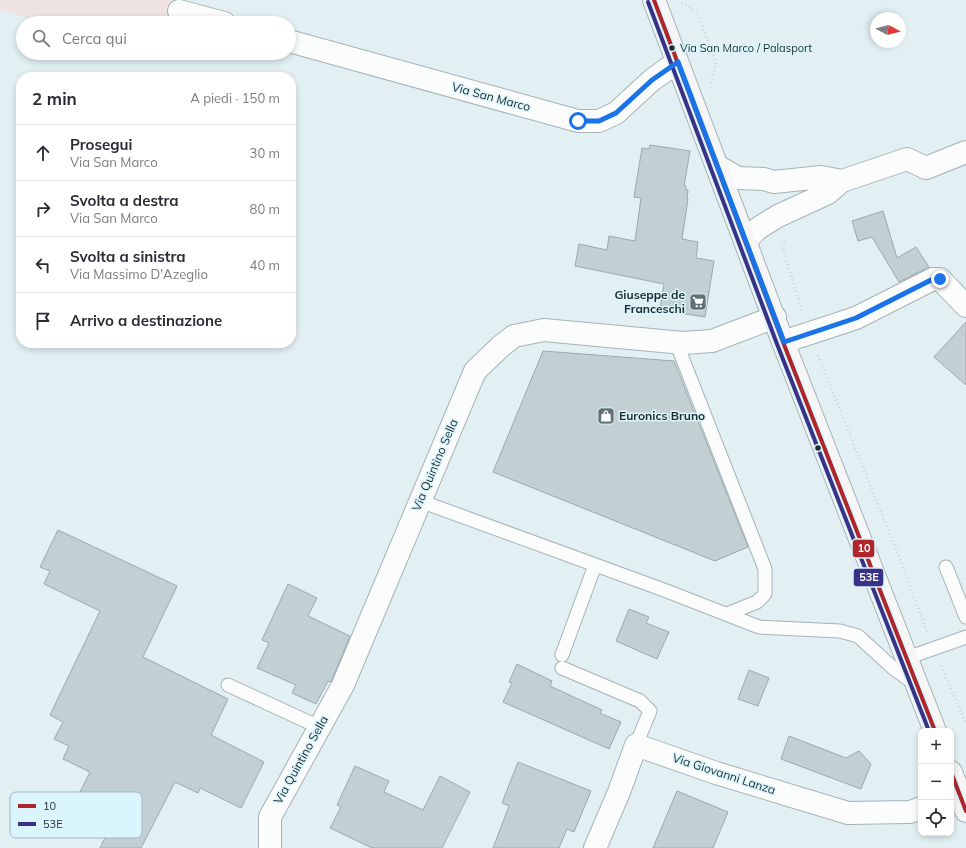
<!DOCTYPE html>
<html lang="it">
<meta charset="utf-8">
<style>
:root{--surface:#fff;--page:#f7f7f7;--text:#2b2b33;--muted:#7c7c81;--line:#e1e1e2}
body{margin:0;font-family:Mulish,sans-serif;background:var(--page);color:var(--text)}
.controls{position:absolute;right:12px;bottom:12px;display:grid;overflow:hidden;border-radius:8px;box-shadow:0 2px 6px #0003}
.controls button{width:36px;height:36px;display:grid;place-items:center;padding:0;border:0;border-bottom:1px solid var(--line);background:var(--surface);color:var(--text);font:20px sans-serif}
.compass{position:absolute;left:870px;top:12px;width:36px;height:36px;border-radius:50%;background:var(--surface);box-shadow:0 2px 6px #0003;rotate:97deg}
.stop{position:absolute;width:12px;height:12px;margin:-9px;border:3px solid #1a73e8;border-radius:50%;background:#fff}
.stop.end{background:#1a73e8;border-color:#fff;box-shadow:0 1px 4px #0008}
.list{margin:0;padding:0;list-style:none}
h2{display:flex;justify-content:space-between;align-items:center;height:52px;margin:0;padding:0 16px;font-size:17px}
h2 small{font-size:13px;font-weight:400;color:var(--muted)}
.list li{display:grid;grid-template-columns:26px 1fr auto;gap:12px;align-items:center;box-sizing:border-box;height:56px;padding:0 16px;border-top:1px solid var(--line)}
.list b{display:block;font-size:15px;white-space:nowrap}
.list p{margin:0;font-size:13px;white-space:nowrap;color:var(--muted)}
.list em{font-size:13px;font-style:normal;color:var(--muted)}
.icon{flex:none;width:22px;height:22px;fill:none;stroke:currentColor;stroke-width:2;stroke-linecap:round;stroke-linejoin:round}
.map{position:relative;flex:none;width:966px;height:848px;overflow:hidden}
.search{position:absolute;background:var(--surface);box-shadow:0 2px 6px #0003;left:16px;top:16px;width:280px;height:44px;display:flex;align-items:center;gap:10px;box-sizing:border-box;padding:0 14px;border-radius:22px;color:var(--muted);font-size:15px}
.panel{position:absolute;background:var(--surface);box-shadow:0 2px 6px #0003;left:16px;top:72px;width:280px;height:276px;border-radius:16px}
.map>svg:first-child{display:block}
.green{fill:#efe2e2}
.building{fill:#c3d0d3;stroke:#9ca8ab}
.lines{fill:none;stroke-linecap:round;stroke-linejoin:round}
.lane-casing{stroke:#a6b2b5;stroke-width:15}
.street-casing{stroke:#a6b2b5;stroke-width:24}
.secondary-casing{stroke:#a6b2b5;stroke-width:24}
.path{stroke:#cbd0d3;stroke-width:2.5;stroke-dasharray:1 3;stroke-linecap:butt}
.lane{stroke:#fbfdfd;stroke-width:13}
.street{stroke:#fbfdfd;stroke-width:22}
.secondary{stroke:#f6f6f7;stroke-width:22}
.bus-1-casing{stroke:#daf5fc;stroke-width:7}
.bus-2-casing{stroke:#daf5fc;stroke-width:7}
.bus-1{stroke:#ae262b;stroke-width:4}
.bus-2{stroke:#393185;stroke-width:4}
.route{stroke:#1a73e8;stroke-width:5}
.bus-dot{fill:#1f2c2f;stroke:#daf5fc;stroke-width:1.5}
.labels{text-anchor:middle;stroke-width:3;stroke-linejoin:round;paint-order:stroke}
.bus-label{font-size:11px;fill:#1f2c2f;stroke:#daf5fc;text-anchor:start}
.street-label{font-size:12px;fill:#1f2c2f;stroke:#daf5fc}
.poi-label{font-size:12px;font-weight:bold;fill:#1f2c2f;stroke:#daf5fc;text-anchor:end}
.key{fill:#daf5fc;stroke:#a2b9be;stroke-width:1}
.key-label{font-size:11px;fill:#1f2c2f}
.line-badge{stroke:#daf5fc;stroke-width:1.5}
.badge-label{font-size:11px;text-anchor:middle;font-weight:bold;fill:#fff}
</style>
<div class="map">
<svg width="966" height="848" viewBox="0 0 966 848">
<rect width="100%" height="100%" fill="#e2f0f4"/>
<path class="green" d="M 0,0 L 176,0 L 170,23 L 44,23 L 0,10 Z"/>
<path class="building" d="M 650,145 L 690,151 L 684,186 L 686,186 L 686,190 L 688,190 L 687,199 L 688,199 L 682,239 L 698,242 L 696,258 L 714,261 L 705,317 L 660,310 L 664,284 L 575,266 L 579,244 L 607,250 L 609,236 L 635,241 L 641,198 L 634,197 L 642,148 L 649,149 Z
M 883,211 L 897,258 L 916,247 L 929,267 L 899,282 L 872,237 L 858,241 L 852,221 Z
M 966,322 L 966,385 L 934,357 Z
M 543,351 L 674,361 L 748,547 L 715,561 L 493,472 Z
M 58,530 L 177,586 L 143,657 L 228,699 L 211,735 L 264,762 L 241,808 L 200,788 L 198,793 L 175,782 L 141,848 L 100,848 L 115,817 L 77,798 L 90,772 L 63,759 L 69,746 L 54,739 L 63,722 L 50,715 L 100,611 L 44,584 L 50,571 L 40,567 Z
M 288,584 L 317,598 L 308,616 L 350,636 L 332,680 L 330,682 L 328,681 L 316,704 L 292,693 L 296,685 L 257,668 L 269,643 L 262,640 Z
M 629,609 L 649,617 L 646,623 L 669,632 L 657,659 L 616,641 Z
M 517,664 L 552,681 L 550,686 L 602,710 L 600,713 L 621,722 L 609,749 L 503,702 L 512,683 L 509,682 Z
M 749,670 L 769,678 L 758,706 L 738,699 Z
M 789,736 L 846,758 L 859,751 L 871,764 L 861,789 L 781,759 Z
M 518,762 L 591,791 L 574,832 L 567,829 L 559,848 L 493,848 L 509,806 L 502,803 Z
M 355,766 L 389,781 L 384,792 L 423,810 L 440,776 L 470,792 L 442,848 L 372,848 L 330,828 L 341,807 L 337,805 Z
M 677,791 L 728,812 L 713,848 L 653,848 Z"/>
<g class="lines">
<g class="lane-casing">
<path id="lane" d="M 676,342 L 765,569 L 765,594 L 757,602 L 727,614
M 420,501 L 664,590 L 759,627 L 840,631 L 858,636 L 893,668 L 915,684
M 946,567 L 966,617
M 562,655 L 595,565
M 907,658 L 966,637
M 562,668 L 640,701 L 650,711 L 636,745
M 228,685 L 319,727"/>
</g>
<g class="street-casing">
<path id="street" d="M 179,11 L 224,23
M 289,41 L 578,121 L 599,121 L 616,113 L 652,80 L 677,62
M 717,166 L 738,178 L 764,179 L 774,182 L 821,177 L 842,181
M 746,241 L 757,229 L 778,216 L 828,193 L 842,181 L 907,159 L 926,168 L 966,152
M 783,342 L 856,318 L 933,279 L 940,279 L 966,306
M 270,848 L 270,817 L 343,685 L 475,371 L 500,347 L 514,336 L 544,330 L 683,343 L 712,341 L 775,317
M 595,848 L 619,792 L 636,745 L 716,773 L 848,813 L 910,812 L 921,808"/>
</g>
<g class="secondary-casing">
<path id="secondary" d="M 654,0 L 783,342 L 935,731
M 951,772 L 966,811"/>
</g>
<path class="path" d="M 682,3 L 697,11 L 716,64 L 711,83
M 785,242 L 782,246 L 802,311
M 818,355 L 896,549 L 927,632
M 941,666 L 966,723"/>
<use href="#lane" class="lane"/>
<use href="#street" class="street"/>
<use href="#secondary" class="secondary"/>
<g class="bus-1-casing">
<path id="bus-1" d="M 654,0 L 783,342 L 935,731
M 951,772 L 966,811"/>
</g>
<g class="bus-2-casing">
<path id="bus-2" d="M 648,2 L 777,344 L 929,731"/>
</g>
<use href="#bus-1" class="bus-1"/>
<use href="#bus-2" class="bus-2"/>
</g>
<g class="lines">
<path class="route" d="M 578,121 L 599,121 L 616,113 L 652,80 L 678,62 L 784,342 L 856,318 L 933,279 L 940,279"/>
</g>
<defs>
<g id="supermarket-square" transform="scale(0.9)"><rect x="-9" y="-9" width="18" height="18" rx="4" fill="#637174" stroke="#daf5fc"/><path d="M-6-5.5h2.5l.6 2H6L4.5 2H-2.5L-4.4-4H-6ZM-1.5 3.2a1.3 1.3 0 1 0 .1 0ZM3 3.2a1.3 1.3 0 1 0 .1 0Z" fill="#fff"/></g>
<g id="shop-square" transform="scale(0.9)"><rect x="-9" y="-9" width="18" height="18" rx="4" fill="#637174" stroke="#daf5fc"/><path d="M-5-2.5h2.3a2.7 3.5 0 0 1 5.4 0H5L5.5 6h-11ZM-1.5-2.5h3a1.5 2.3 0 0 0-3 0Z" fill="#fff"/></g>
</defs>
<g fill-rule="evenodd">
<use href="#supermarket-square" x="698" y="302"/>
<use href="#shop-square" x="606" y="416"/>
</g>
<g class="bus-dot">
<circle cx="672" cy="48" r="3.5"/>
<circle cx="818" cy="448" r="3.5"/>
</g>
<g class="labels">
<g class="bus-label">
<text x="680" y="52">Via San Marco / Palasport</text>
</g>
<g class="street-label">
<text transform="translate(491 97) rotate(15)" y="4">Via San Marco</text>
<text transform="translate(435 465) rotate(-67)" y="4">Via Quintino Sella</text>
<text transform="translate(301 760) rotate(-61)" y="4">Via Quintino Sella</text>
<text transform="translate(724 774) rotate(18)" y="4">Via Giovanni Lanza</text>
</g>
<g class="poi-label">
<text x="685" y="299">Giuseppe de<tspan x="685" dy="14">Franceschi</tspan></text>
<text x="619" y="420" text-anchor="start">Euronics Bruno</text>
</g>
</g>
<rect x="10" y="792" width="132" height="46" rx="6" class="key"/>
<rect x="18" y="804" width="18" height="4" fill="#ae262b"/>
<rect x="18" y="822" width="18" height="4" fill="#393185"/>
<g class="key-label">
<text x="43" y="810">10</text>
<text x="43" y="828">53E</text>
</g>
<g class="line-badge">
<rect x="852" y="539" width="23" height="19" rx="4" fill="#ae262b"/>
<rect x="853" y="568" width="31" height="19" rx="4" fill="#393185"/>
</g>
<g class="badge-label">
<text x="864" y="552">10</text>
<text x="869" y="581">53E</text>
</g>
</svg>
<div class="controls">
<button>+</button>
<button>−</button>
<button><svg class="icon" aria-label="locate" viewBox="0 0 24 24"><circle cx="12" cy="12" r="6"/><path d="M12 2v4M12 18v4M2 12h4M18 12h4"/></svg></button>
</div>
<svg class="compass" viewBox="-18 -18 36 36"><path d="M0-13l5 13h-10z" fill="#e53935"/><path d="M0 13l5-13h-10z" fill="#7c7c81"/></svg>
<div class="stop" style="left:578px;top:121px"></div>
<div class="stop end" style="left:940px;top:279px"></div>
<div class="search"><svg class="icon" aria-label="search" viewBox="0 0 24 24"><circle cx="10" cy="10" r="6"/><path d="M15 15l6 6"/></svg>Cerca qui</div>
<section class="panel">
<h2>2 min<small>A piedi · 150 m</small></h2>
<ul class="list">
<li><svg class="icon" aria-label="ahead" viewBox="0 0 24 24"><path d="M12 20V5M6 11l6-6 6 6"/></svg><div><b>Prosegui</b><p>Via San Marco</p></div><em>30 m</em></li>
<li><svg class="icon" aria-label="right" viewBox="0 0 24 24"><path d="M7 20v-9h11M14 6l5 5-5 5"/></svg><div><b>Svolta a destra</b><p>Via San Marco</p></div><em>80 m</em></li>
<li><svg class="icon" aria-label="left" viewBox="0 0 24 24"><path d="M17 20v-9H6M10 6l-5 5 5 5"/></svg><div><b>Svolta a sinistra</b><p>Via Massimo D'Azeglio</p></div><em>40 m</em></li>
<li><svg class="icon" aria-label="arrive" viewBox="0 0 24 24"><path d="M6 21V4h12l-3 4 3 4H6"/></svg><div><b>Arrivo a destinazione</b></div></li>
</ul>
</section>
</div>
